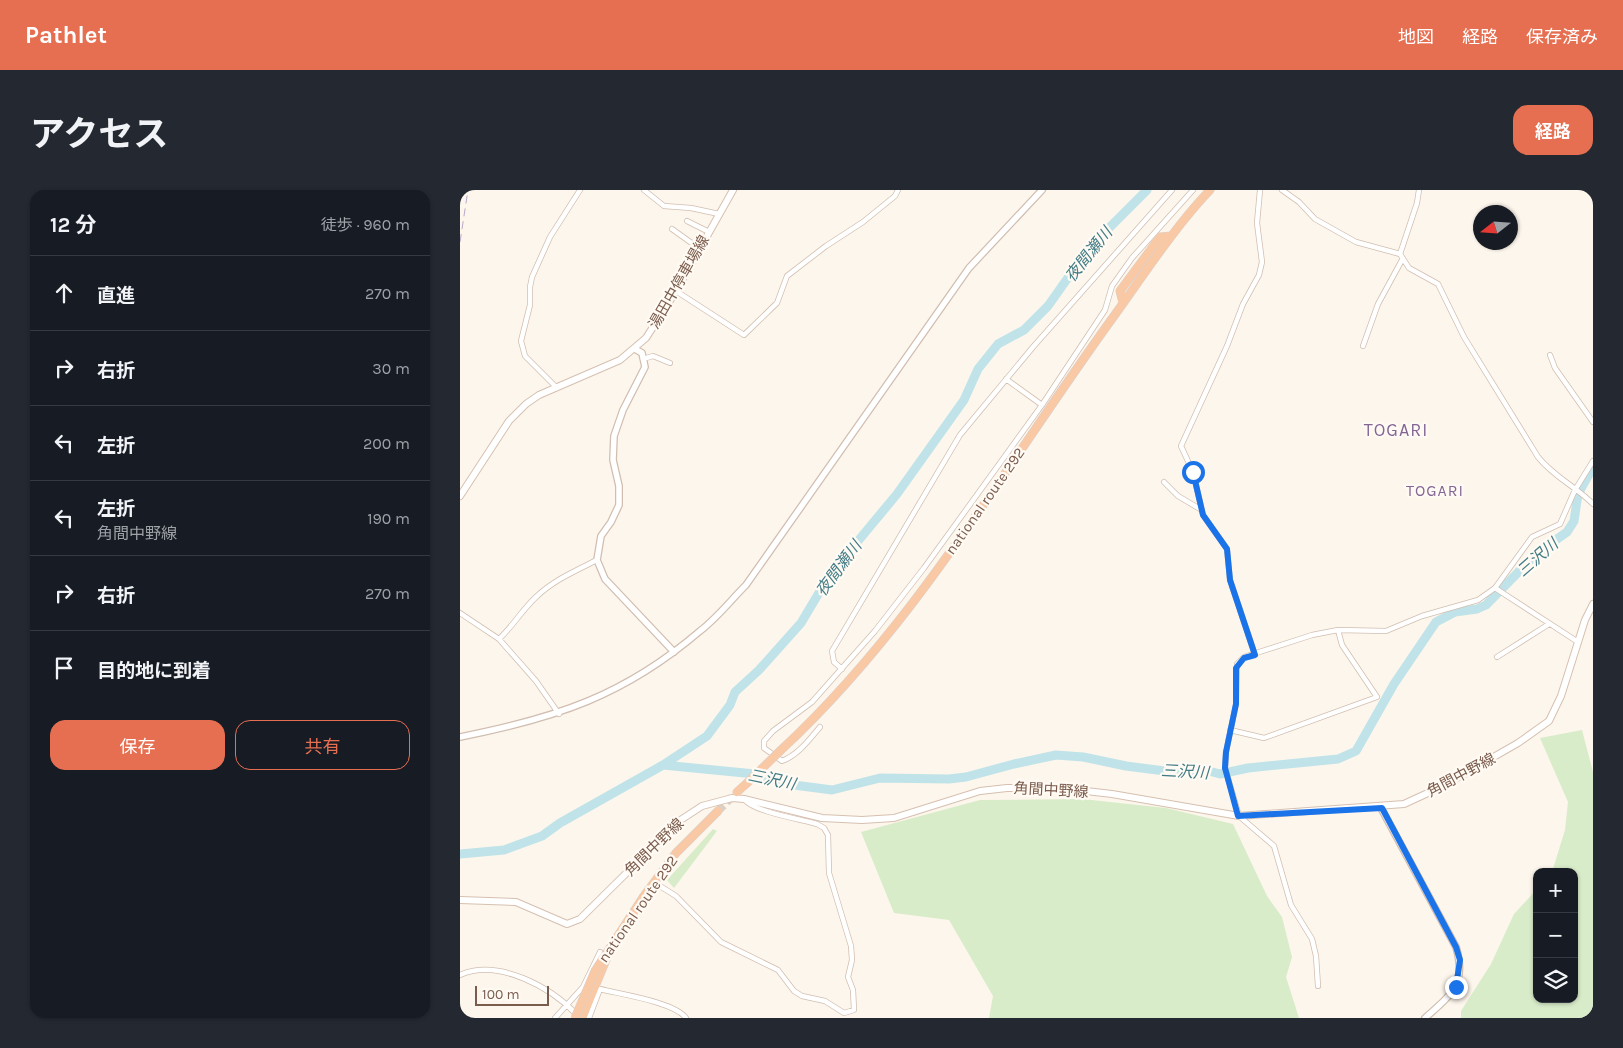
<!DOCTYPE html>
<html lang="ja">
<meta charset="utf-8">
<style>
:root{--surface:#171b24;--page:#242831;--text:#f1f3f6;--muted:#9ea1a6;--line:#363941;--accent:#e76f51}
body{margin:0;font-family:Karla,"Noto Sans JP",sans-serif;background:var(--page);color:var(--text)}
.controls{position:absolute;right:15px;bottom:15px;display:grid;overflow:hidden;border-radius:10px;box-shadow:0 1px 4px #0004}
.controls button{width:45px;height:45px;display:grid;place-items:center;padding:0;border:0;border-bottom:1px solid var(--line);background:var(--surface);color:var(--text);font:25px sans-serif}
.compass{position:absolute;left:1013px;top:15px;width:45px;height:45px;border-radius:50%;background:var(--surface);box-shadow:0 1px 4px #0004;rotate:253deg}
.scale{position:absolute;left:15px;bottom:12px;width:74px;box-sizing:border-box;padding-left:5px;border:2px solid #7a5c4d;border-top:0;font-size:14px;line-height:18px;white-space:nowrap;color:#7a5c4d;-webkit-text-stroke:4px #fffaf3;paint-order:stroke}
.stop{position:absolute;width:15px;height:15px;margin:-11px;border:4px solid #1a73e8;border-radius:50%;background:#fff}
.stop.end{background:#1a73e8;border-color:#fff;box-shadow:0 1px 5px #0008}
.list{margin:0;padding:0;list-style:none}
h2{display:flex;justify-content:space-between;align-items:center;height:65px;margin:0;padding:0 20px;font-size:21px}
h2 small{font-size:16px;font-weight:400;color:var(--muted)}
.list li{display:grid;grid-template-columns:32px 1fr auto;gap:15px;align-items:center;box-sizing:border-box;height:75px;padding:0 20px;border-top:1px solid var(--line)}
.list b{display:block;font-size:19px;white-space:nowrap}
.list p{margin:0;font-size:16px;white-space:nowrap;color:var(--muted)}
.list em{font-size:16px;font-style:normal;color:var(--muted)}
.actions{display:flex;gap:10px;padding:15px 20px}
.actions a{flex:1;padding:11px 0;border:1px solid var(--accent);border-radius:15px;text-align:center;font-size:18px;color:var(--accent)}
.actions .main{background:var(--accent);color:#fff}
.icon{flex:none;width:28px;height:28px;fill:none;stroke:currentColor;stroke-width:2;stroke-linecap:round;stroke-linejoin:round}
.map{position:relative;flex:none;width:1133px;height:828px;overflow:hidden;border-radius:15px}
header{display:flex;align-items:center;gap:30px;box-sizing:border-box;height:70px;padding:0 25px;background:var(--accent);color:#fff}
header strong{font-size:24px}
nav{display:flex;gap:28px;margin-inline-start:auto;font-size:18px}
.intro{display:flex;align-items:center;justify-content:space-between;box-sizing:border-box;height:120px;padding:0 30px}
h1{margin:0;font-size:35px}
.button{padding:12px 22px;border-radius:15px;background:var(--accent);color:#fff;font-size:18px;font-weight:700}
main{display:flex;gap:30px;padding:0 30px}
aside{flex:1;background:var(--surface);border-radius:15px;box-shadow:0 1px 4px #0004}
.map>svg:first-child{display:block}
.green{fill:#d8ecc9}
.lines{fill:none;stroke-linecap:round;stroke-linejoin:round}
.river{stroke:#bfe3e8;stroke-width:9}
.trunk-tunnel{stroke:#dcd0c4;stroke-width:8;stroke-dasharray:8 4;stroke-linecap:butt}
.minor-casing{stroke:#d1beb0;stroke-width:6}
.tertiary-casing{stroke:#d1beb0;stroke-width:8}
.secondary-casing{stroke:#d6c0b0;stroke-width:8}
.trunk-casing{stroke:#dad1cd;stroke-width:9}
.minor{stroke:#fff;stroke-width:4.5}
.tertiary{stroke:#fff;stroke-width:5.5}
.secondary{stroke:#fff;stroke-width:6}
.trunk{stroke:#f9c8a4;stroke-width:8}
.rail{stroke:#b9a8c9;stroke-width:1;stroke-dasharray:8 5;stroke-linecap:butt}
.trunk-bridge-casing{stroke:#dad1cd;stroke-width:9;stroke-linecap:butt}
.trunk-bridge{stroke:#f9c8a4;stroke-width:8}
.route{stroke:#1a73e8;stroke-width:6}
.labels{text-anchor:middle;stroke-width:4.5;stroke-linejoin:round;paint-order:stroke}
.street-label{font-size:15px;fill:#7a5c4d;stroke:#fffaf3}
.water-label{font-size:16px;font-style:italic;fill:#437c86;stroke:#fffaf3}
.neighbourhood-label{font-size:16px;letter-spacing:1px;fill:#846695;stroke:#fffaf3}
.quarter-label{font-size:18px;letter-spacing:1px;fill:#846695;stroke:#fffaf3}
</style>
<header>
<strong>Pathlet</strong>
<nav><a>地図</a><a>経路</a><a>保存済み</a></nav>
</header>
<div class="intro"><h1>アクセス</h1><a class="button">経路</a></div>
<main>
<aside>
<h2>12 分<small>徒歩 · 960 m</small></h2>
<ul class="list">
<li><svg class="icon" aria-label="ahead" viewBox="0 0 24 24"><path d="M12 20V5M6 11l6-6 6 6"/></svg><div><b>直進</b></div><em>270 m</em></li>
<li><svg class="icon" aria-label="right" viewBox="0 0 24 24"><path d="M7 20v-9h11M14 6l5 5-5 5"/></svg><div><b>右折</b></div><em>30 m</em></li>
<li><svg class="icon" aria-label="left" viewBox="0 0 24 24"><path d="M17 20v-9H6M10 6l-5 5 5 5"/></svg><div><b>左折</b></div><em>200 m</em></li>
<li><svg class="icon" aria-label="left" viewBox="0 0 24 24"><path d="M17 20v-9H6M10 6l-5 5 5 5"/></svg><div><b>左折</b><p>角間中野線</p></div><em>190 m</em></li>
<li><svg class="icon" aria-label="right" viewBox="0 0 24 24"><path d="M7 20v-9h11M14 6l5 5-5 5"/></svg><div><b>右折</b></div><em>270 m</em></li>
<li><svg class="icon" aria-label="arrive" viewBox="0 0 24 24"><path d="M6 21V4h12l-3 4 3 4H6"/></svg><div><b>目的地に到着</b></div></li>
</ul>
<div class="actions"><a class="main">保存</a><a>共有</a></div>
</aside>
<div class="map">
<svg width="1133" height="828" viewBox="0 0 1133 828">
<rect width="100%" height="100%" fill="#fdf6ec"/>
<path class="green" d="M 1122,540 L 1133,582 L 1133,828 L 1001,828 L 1001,821 L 1031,774 L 1054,724 L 1077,699 L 1077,809 L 1114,809 L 1114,682 L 1092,682 L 1105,640 L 1108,612 L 1080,548 Z
M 622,609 L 706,618 L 773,634 L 807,706 L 822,727 L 832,767 L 826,787 L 839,828 L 529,828 L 533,806 L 489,730 L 434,723 L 401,642 L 520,610 Z
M 253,639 L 257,641 L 214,698 L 207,690 Z"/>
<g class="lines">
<path class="river" d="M 203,575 L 295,584 L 334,595 L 372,600 L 420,588 L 489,589 L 506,587 L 554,574 L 596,565 L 623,567 L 666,576 L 705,581 L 745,580 L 760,584 L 788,578 L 878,569 L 896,561 L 934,494 L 976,432 L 995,422 L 1017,419 L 1026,415 L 1076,364 L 1107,342 L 1114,331 L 1118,304 L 1133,277
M 0,664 L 44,660 L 82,646 L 100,633 L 203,575 L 247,546 L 270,515 L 275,502 L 299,480 L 341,433 L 369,386 L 437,304 L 504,210 L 518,179 L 538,154 L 564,140 L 588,116 L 629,58 L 687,0"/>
<path class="trunk-tunnel" d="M 258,621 L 272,607"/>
<g class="minor-casing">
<path id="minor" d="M 184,0 L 204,16 L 231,18 L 259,24
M 822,0 L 839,12 L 855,29 L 896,52 L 940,64
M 959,0 L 957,13 L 940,64 L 949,78 L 978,94 L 1004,147 L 1078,267 C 1095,288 1114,295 1133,314
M 227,31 L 249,42
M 212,39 L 240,59
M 216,101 L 284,145 L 317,113 L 327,86 L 366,56 L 403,32 L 435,6 L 438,0
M 903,156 L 918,114 L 942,70
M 1090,165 L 1095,178 L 1133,232
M 183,169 L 193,166 L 210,173
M 546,189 L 582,215
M 97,198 L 65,166 L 61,151 L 70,115 L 70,97 L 72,87 L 90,47 L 120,0
M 704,292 L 718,306 L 740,319
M 1035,398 L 1118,452
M 0,423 L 39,449 C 53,436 62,420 76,407 C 94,390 115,381 137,370
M 39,449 L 76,491 L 99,524
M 795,465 L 770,390 L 767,359 L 743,325 L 733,282 L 721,256 L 767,156 L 783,114 L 799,85 L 802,72 L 797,33 L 800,0
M 1037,467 L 1089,434
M 382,479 L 374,472 L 372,461 L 500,245 L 573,157 L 712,0
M 360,537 C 349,550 338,565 322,571 L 304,558 L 304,551 L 313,541 L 352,512 L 415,441 L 464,378 L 582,215 L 645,120 L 652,96 L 672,68 L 733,0
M 770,540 L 804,548 L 917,507 L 882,455 L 878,440
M 195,693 L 216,706 L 261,752 L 318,780 L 334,801 L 342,806 L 365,811 L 384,823 L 394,820 L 393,800 L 388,787 L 392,770 L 391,756 L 369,683 L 368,645 L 364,638 L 357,634 C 340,629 295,622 285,610
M 0,785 C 38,768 91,797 117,825
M 858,796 L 856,766 L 852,749 L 831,715 L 814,656 L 779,626 L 765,578 L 766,562 L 776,514 L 777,474 L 784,467 L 852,445 L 878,440 L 926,441 L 962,426 L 1018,410 L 1035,398 L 1072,347 L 1100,334 L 1115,300 L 1133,271
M 95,828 L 123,797 L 140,762
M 129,828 L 140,799 C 159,804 215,812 226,828"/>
</g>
<g class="tertiary-casing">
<path id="tertiary" d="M 175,159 L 182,163 L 185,177 L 163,220 L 154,246 L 153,270 L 159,296 L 159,315 L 151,332 L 141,346 L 137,370 L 145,389 L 214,462
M 0,547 C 96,528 164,506 240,441 C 257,428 271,410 286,395 L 509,78 L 582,0
M 921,618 L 996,757 C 1007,794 991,805 965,828"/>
</g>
<g class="secondary-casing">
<path id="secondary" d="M 0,306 L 49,231 L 66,214 L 79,205 L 160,170 L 186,148 L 216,101 L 273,0
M 0,710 L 56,712 L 107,734 L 120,729 L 219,631 L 242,616 L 272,608 L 284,609 L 362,628 L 402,630 L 434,628 L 520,601 L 547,598 L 600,598 L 652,604 L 779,626 L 944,614 L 983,596 L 1058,553 L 1089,531 L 1101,506 L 1125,430 L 1133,414"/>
</g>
<g class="trunk-casing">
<path id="trunk" d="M 663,113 L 660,101 L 700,47 L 711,46
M 321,560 C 456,435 547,273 654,126 C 685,83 714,38 750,0
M 277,602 L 286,594
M 184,706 L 216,663 L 258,621
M 122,828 L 148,765"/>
</g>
<use href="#minor" class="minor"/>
<use href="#tertiary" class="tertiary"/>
<use href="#secondary" class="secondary"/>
<use href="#trunk" class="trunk"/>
<path class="rail" d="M 0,52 L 8,0"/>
<g class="trunk-bridge-casing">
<path id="trunk-bridge" d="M 286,594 L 321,560
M 115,828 L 135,781 L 184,706"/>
</g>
<use href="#trunk-bridge" class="trunk-bridge"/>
</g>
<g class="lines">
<path class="route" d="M 733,282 L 743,325 L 767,359 L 770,390 L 795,465 L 784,468 L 776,478 L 776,514 L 766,562 L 765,578 L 778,626 L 922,618 L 996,757 L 1000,770 L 996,797"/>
</g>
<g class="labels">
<g class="street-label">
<text transform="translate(219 92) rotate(-60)" y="5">湯田中停車場線</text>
<text transform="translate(525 311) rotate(-55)" y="5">national route 292</text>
<text transform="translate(1001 585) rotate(-28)" y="5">角間中野線</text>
<text transform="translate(591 600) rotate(3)" y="5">角間中野線</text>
<text transform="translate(194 657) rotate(-44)" y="5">角間中野線</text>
<text transform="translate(178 719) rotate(-55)" y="5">national route 292</text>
</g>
<g class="water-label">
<text transform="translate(628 64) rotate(-51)" y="6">夜間瀬川</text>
<text transform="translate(1077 367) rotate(-41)" y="6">三沢川</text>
<text transform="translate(378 378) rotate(-53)" y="6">夜間瀬川</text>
<text transform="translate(725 581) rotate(3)" y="6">三沢川</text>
<text transform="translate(312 589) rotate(12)" y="6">三沢川</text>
</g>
<g class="neighbourhood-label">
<text x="975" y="306">TOGARI</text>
</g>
<g class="quarter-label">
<text x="936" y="246">TOGARI</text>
</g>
</g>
</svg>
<div class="controls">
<button>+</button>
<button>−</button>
<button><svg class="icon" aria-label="layers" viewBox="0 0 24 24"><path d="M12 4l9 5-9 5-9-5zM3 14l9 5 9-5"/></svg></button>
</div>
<svg class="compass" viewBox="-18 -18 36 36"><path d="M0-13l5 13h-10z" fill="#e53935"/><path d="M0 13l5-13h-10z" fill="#9ea1a6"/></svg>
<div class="scale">100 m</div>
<div class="stop" style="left:733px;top:282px"></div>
<div class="stop end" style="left:996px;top:797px"></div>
</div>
</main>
